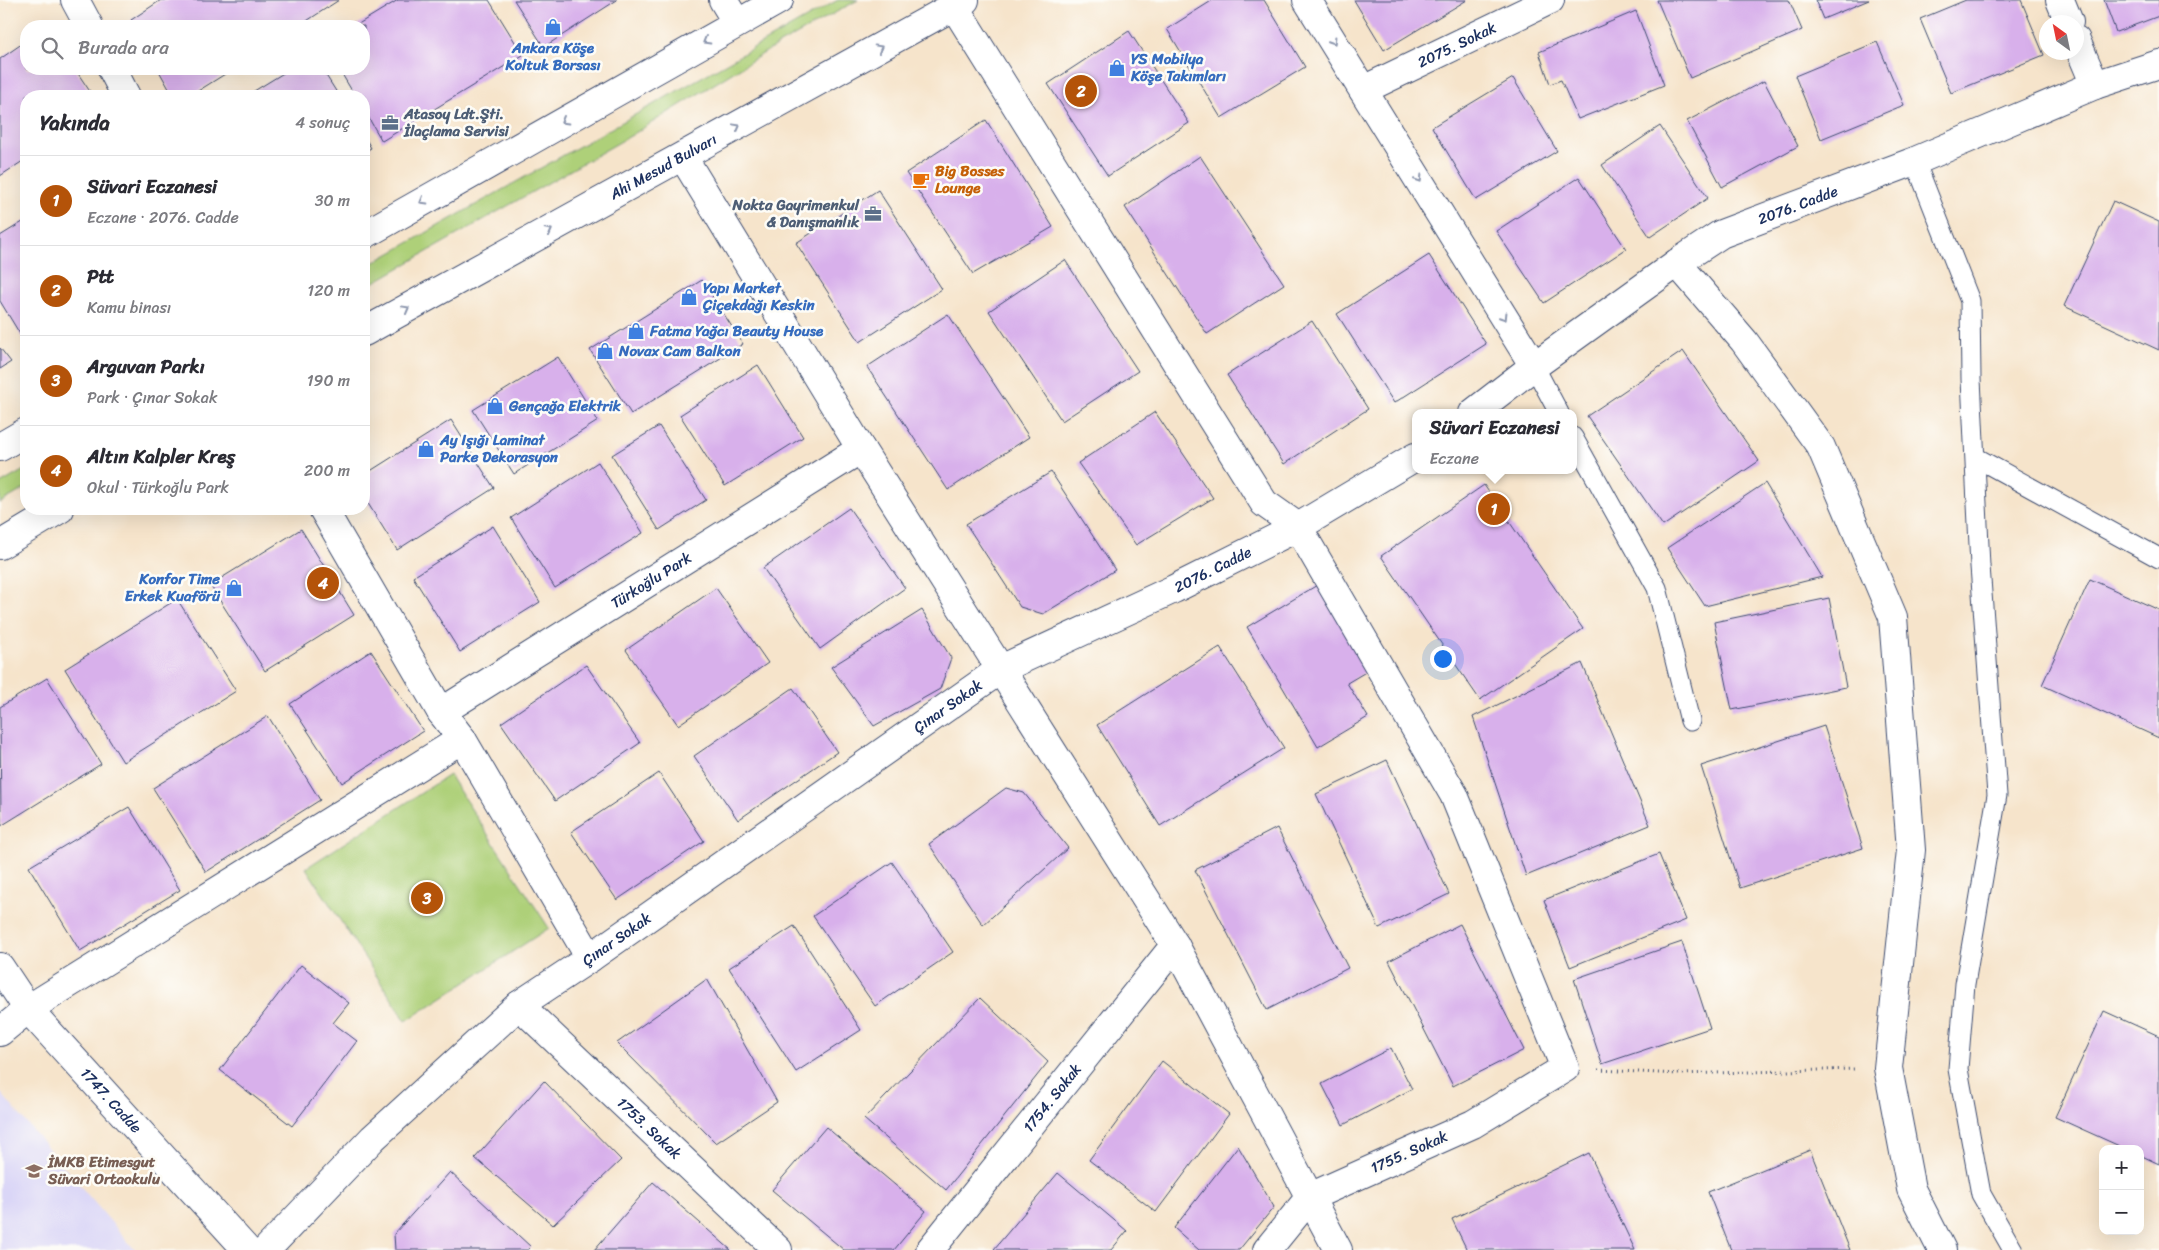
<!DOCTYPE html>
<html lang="tr">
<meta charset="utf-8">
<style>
:root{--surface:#fff;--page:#f2f2f3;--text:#2b2b33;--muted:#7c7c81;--line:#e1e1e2;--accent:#b45309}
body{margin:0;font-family:Sriracha,sans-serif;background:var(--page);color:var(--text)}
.controls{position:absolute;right:15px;bottom:15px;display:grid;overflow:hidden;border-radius:10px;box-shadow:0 5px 20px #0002}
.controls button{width:45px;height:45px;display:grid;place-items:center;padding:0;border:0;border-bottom:1px solid var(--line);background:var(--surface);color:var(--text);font:25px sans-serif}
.compass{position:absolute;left:2039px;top:15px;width:45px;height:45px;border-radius:50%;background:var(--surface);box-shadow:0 5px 20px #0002;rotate:327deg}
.you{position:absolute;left:1442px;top:658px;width:18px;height:18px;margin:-12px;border:4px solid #fff;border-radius:50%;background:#1a73e8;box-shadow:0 0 0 8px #1a73e833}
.badge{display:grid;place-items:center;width:32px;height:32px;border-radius:50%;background:var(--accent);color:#fff;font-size:16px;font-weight:700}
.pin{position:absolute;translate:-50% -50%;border:2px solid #fff;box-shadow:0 1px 5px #0006}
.popup{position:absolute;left:1412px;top:409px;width:165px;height:65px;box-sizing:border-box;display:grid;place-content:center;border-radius:10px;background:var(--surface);filter:drop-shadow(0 1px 4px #0005);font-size:16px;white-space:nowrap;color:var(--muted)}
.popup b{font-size:19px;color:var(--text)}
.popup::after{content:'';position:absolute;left:50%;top:100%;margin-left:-10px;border:10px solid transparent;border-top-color:var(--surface)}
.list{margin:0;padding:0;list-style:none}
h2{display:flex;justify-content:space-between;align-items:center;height:65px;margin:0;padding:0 20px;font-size:21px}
h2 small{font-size:16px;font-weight:400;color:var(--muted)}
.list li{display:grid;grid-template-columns:32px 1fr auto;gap:15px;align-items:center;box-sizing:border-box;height:90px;padding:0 20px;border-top:1px solid var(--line)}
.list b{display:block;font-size:19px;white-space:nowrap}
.list p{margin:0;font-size:16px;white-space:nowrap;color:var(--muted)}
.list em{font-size:16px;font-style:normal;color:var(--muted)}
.icon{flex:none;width:28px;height:28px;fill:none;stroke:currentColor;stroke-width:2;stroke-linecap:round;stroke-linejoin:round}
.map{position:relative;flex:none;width:2159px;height:1250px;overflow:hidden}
.search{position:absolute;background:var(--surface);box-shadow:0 5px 20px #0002;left:20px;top:20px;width:350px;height:55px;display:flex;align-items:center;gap:12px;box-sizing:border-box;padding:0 18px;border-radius:20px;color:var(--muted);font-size:19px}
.panel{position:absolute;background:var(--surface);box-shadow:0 5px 20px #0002;left:20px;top:90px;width:350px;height:425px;border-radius:20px}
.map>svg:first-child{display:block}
.built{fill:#dad6f7}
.green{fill:#aed079;stroke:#64806c}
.building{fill:#d8b0eb}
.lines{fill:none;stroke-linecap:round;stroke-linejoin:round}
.service-casing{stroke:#3c4a6e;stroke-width:21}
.minor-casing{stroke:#3c4a6e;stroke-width:30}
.tertiary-casing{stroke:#3c4a6e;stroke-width:30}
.secondary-casing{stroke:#3c4a6e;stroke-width:30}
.path{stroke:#3c4a6e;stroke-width:3;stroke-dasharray:1 4;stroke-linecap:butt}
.service{stroke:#fff;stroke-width:19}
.minor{stroke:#fff;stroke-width:28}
.tertiary{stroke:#fff;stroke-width:28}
.secondary{stroke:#fff;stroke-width:28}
.oneway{stroke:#8d97ae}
.labels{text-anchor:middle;stroke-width:5;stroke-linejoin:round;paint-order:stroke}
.street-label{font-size:15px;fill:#1b2f5e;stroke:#fdfcf7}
.shop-label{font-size:15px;font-weight:bold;fill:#366cbe;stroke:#fdfcf7;text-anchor:start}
.service-label{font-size:15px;font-weight:bold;fill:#4e5e75;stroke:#fdfcf7;text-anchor:start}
.food-label{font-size:15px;font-weight:bold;fill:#c56008;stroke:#fdfcf7;text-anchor:start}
.education-label{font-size:15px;font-weight:bold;fill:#785e54;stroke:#fdfcf7;text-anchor:start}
</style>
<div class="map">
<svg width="2159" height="1250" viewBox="0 0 2159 1250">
<rect width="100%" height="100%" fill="#fdfcf7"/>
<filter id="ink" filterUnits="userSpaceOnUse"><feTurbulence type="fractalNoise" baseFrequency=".02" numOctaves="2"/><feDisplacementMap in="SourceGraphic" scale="10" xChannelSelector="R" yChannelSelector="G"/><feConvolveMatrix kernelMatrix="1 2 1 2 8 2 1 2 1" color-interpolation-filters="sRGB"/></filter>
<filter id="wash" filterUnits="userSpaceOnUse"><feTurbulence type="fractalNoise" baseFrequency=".0096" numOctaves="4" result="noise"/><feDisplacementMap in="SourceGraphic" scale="20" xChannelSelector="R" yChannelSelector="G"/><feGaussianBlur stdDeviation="1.12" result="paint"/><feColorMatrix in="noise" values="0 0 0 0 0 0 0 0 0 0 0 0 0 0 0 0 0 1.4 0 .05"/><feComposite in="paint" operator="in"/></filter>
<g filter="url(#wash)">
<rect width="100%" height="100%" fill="#f6e4cb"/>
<path class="built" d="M 0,1092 L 135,1250 L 0,1250 Z"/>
<path class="green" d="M 838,0 L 858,0 L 769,50 L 632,135 L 364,288 L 364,268 Z
M 26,469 L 26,488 L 0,503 L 0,484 Z
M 449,775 L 549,928 L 406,1021 L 306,868 Z"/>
<g id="blocks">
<path class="building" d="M 161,0 L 339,0 L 299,26 L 134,26 L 131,20 Z
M 398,0 L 489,0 L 523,55 L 382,141 L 364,110 L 364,96 L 355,96 L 339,69 L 364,69 L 364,26 L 355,26 Z
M 514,0 L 617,0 L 544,47 Z
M 1213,0 L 1264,0 L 1305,67 L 1221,118 L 1167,29 Z
M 1354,0 L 1467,0 L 1384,50 Z
M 1657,0 L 1789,0 L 1802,30 L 1690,78 Z
M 1815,0 L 1869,0 L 1823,19 Z
M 1966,0 L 2021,0 L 2044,55 L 1951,93 L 1920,19 Z
M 2104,0 L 2159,0 L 2159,16 L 2116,32 Z
M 1636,11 L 1664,85 L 1578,119 L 1561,80 L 1550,84 L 1539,52 Z
M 1129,31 L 1189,123 L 1108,176 L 1048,84 Z
M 26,41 L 26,69 L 75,69 L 93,96 L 26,96 L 26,159 L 0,176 L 0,59 Z
M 1877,42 L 1904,105 L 1821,139 L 1795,76 Z
M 158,69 L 233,69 L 190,96 L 173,96 Z
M 290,69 L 322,69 L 339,96 L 246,96 Z
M 1513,78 L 1557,151 L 1476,200 L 1432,127 Z
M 1764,81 L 1798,146 L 1722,187 L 1687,121 Z
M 986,120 L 1053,227 L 973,274 L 906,173 Z
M 1660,126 L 1708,198 L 1650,237 L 1602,165 Z
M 364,136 L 371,148 L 364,152 Z
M 1200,156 L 1284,284 L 1207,334 L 1125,207 Z
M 1579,177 L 1626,249 L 1544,303 L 1496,231 Z
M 878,190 L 942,289 L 860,342 L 796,243 Z
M 2113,201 L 2159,222 L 2159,350 L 2064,306 Z
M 26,220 L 26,344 L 0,301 L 0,236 Z
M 1429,255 L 1486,344 L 1394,403 L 1337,314 Z
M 1065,260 L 1138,371 L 1062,421 L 989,311 Z
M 702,280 L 743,344 L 631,414 L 590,350 Z
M 948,314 L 1029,437 L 948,490 L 867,367 Z
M 1312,321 L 1368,409 L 1284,464 L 1227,375 Z
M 0,348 L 11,362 L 0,369 Z
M 1683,351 L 1759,461 L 1663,526 L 1587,416 Z
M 558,357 L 598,421 L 514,474 L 473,410 Z
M 758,365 L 803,437 L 725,486 L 680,415 Z
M 1155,412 L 1213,498 L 1136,545 L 1078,463 Z
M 451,420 L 494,488 L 397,550 L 364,497 L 364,475 Z
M 659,426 L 706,500 L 659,530 L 612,455 Z
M 598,462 L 643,533 L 555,588 L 511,518 Z
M 1051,472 L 1115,570 L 1043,614 L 1020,607 L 966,524 Z
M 1765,483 L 1822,577 L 1705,606 L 1667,548 Z
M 1484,485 L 1583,629 L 1480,700 L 1381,556 Z
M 849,508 L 905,588 L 820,649 L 763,568 Z
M 493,526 L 540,602 L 460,652 L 413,577 Z
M 301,529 L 354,615 L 265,671 L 210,585 Z
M 2090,579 L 2159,610 L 2159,738 L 2042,685 Z
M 1319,584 L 1369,670 L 1347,683 L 1368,717 L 1318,747 L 1247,627 Z
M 716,588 L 768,663 L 678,725 L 626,650 Z
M 1829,598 L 1846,687 L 1732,710 L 1714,622 Z
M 177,599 L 236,691 L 123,762 L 65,669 Z
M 922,610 L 951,658 L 940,689 L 874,726 L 831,667 Z
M 1220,647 L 1284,748 L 1160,826 L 1097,725 Z
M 371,651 L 423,731 L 342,783 L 290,704 Z
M 1582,663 L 1650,825 L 1526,876 L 1473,717 Z
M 586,665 L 640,743 L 555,801 L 501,723 Z
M 47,678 L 101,764 L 1,826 L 0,707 Z
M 793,688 L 837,752 L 738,820 L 694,756 Z
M 268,716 L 320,800 L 206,872 L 153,788 Z
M 1824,726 L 1863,848 L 1740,888 L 1701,766 Z
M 1387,760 L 1449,894 L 1379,928 L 1316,794 Z
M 659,773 L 704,841 L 617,900 L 571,832 Z
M 1006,788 L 1024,793 L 1068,848 L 983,925 L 929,844 Z
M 129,807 L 180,890 L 80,951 L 29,867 Z
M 1277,828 L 1348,968 L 1267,1010 L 1195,870 Z
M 1659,854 L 1686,920 L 1570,967 L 1544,900 Z
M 892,862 L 953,952 L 875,1006 L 813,916 Z
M 1460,924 L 1524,1050 L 1453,1086 L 1389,961 Z
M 794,926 L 861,1030 L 796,1072 L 729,968 Z
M 1682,942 L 1710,1028 L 1602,1064 L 1574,979 Z
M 301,965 L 349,1003 L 333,1023 L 357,1041 L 292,1126 L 220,1070 Z
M 707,979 L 777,1102 L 716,1143 L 617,1043 Z
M 980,998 L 1048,1062 L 946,1190 L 864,1119 Z
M 2104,1011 L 2159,1036 L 2159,1164 L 2140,1155 L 2140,1149 L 2126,1149 L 2055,1117 Z
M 1391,1048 L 1412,1089 L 1343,1125 L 1322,1084 Z
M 1162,1061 L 1229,1114 L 1156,1212 L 1089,1160 Z
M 544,1081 L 621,1160 L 553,1225 L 475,1158 Z
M 826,1127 L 926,1211 L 894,1250 L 844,1250 L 772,1190 Z
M 1238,1146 L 1274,1207 L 1239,1250 L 1199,1250 L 1174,1228 Z
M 1810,1150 L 1850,1250 L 1731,1250 L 1708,1192 Z
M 1589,1153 L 1635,1250 L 1467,1250 L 1452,1219 Z
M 450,1172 L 531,1247 L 528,1250 L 395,1250 L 394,1234 Z
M 1058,1173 L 1127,1231 L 1111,1250 L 996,1250 L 994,1249 Z
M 653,1182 L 731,1250 L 594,1250 Z"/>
</g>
</g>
<g filter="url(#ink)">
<use href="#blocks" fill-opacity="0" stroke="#3c4a6e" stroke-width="1"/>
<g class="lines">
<g class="service-casing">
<path id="service" d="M 1915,161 L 1970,301 L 1971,379 L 1980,566 L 1997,795 L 1965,984 L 1958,1069 L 1981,1194 L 2013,1250
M 1534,366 L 1559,413
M 1573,437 L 1657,588 L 1690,721
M 1975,457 L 2159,558"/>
</g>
<g class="minor-casing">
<g id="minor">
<path d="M 75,0 L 89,26"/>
<path d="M 723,0 L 737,23"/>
<path d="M 1307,0 L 1534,366"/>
<path d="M 2060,0 L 2069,22"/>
<path d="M 954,6 L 1264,503 L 1298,527 L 1454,795 L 1565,1068 L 1473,1124 L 1310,1197 L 1267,1250"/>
<path d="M 2076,40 L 2095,85"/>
<path d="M 112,69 L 126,96"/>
<path id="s1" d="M 1363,90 L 1550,0"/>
<path d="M 683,157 L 861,449 L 1175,945 L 1338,1250"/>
<path d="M 1677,263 L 1744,341 L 1821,447 L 1893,617 L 1911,850 L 1888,1068 L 1911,1189 L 1942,1250"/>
<path id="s2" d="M 1473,413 L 1534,366 L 1677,263 L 1721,234 L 1915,161 L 2095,85 L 2159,64"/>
<path d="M 323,509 L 441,712 L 462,739 L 590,958"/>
<path id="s3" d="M 441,712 L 861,449"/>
<path id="s4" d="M 519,1005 L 778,1250"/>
<path d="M 0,1032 L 28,1009 L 462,739"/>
<path id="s5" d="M 266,1250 L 373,1138 L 519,1005 L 590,958 L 1001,669 L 1174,589 L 1298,527 L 1415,457"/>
<path id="s6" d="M 930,1250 L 1175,945"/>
</g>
</g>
<g class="tertiary-casing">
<g id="tertiary">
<path id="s7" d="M 0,967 L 28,1009 L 247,1250"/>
</g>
</g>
<g class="secondary-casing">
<g id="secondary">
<path d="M 364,235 L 779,0"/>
<path id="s8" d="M 364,332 L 965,0"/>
<path d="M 0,447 L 26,432"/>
<path d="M 0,545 L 60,509"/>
</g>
</g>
<path class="path" d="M 1598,1070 L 1679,1074 L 1856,1069"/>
<use href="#service" class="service"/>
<use href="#minor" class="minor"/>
<use href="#tertiary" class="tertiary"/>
<use href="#secondary" class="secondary"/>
</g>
<defs><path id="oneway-chevron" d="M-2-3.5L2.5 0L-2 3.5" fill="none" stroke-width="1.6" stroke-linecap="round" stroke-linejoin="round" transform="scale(1.25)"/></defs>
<g class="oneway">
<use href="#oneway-chevron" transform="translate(706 41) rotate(150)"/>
<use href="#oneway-chevron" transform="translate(1333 41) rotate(58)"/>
<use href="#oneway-chevron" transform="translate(879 48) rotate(-29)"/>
<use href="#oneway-chevron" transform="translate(564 121) rotate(150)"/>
<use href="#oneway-chevron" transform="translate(737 127) rotate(-29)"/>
<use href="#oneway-chevron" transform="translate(1419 179) rotate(58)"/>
<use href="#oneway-chevron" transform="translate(423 201) rotate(150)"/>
<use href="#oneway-chevron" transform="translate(549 231) rotate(-29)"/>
<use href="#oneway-chevron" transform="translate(406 309) rotate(-29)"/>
<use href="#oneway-chevron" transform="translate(1504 317) rotate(58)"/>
</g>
</g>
<defs>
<g id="shop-bare" transform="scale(1.35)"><path d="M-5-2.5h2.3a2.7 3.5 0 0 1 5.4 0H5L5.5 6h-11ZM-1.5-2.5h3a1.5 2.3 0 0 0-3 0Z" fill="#3f7fe0" stroke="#fdfcf7" stroke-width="2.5" paint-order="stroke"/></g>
<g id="office-bare" transform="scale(1.35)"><path d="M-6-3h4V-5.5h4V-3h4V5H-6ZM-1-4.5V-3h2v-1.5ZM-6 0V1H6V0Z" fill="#5c6f8a" stroke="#fdfcf7" stroke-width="2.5" paint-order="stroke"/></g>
<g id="cafe-bare" transform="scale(1.35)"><path d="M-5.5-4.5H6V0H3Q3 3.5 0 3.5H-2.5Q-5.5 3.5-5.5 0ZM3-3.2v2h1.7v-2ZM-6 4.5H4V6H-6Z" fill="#e8710a" stroke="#fdfcf7" stroke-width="2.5" paint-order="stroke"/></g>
<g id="school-bare" transform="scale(1.35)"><path d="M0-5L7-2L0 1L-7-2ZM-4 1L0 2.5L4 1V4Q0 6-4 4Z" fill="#8d6e63" stroke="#fdfcf7" stroke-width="2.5" paint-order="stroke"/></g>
</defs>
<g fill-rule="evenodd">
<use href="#shop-bare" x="553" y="27"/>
<use href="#shop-bare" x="1117" y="68"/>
<use href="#office-bare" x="390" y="123"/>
<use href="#cafe-bare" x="921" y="180"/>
<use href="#office-bare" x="873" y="214"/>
<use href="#shop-bare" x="689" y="297"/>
<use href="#shop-bare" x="636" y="331"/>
<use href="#shop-bare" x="605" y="351"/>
<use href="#shop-bare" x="495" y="406"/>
<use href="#shop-bare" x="426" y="449"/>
<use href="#shop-bare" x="234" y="588"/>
<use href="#school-bare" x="34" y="1171"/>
</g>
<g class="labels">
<g class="street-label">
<text dy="5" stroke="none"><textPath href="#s1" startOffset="104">2075. Sokak</textPath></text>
<text dy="5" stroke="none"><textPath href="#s8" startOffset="342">Ahi Mesud Bulvarı</textPath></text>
<text dy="5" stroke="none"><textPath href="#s2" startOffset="388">2076. Cadde</textPath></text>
<text dy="5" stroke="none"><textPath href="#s5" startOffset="1174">2076. Cadde</textPath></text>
<text dy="5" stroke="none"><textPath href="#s3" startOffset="248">Türkoğlu Park</textPath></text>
<text dy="5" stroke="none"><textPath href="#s5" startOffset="875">Çınar Sokak</textPath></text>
<text dy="5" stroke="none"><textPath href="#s5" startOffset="470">Çınar Sokak</textPath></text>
<text dy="5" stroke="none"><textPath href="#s6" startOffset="195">1754. Sokak</textPath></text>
<text dy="5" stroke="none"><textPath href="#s7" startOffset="174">1747. Cadde</textPath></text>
<text dy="5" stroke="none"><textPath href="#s4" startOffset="179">1753. Sokak</textPath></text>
<text transform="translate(1409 1152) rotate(-24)" y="5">1755. Sokak</text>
</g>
<g class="shop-label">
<text x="553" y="53" text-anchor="middle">Ankara Köşe<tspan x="553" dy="17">Koltuk Borsası</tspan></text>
<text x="1131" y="64">YS Mobilya<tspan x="1131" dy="17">Köşe Takımları</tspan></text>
<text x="703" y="293">Yapı Market<tspan x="703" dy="17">Çiçekdağı Keskin</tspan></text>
<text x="650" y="336">Fatma Yağcı Beauty House</text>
<text x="619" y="356">Novax Cam Balkon</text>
<text x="509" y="411">Gençağa Elektrik</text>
<text x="440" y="445">Ay Işığı Laminat<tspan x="440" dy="17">Parke Dekorasyon</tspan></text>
<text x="220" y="584" text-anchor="end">Konfor Time<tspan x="220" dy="17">Erkek Kuaförü</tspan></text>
</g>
<g class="service-label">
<text x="404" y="119">Atasoy Ldt.Şti.<tspan x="404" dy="17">İlaçlama Servisi</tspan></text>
<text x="859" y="210" text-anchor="end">Nokta Gayrimenkul<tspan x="859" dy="17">&amp; Danışmanlık</tspan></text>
</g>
<g class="food-label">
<text x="935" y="176">Big Bosses<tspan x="935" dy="17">Lounge</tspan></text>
</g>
<g class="education-label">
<text x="48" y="1167">İMKB Etimesgut<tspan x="48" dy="17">Süvari Ortaokulu</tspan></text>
</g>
</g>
</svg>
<div class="controls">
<button>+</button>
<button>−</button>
</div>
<svg class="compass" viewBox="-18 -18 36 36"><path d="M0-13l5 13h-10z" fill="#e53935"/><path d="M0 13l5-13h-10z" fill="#7c7c81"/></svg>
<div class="you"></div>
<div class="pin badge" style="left:1494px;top:509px">1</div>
<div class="popup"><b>Süvari Eczanesi</b>Eczane</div>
<div class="pin badge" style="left:1081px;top:91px">2</div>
<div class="pin badge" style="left:427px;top:898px">3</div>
<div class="pin badge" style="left:323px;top:583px">4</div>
<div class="search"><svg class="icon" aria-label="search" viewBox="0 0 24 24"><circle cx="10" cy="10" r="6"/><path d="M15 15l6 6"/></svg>Burada ara</div>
<section class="panel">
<h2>Yakında<small>4 sonuç</small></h2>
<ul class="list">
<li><span class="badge">1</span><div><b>Süvari Eczanesi</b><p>Eczane · 2076. Cadde</p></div><em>30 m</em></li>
<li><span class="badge">2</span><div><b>Ptt</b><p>Kamu binası</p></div><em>120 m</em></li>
<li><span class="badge">3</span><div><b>Arguvan Parkı</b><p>Park · Çınar Sokak</p></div><em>190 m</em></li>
<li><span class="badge">4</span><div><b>Altın Kalpler Kreş</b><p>Okul · Türkoğlu Park</p></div><em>200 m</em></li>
</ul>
</section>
</div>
